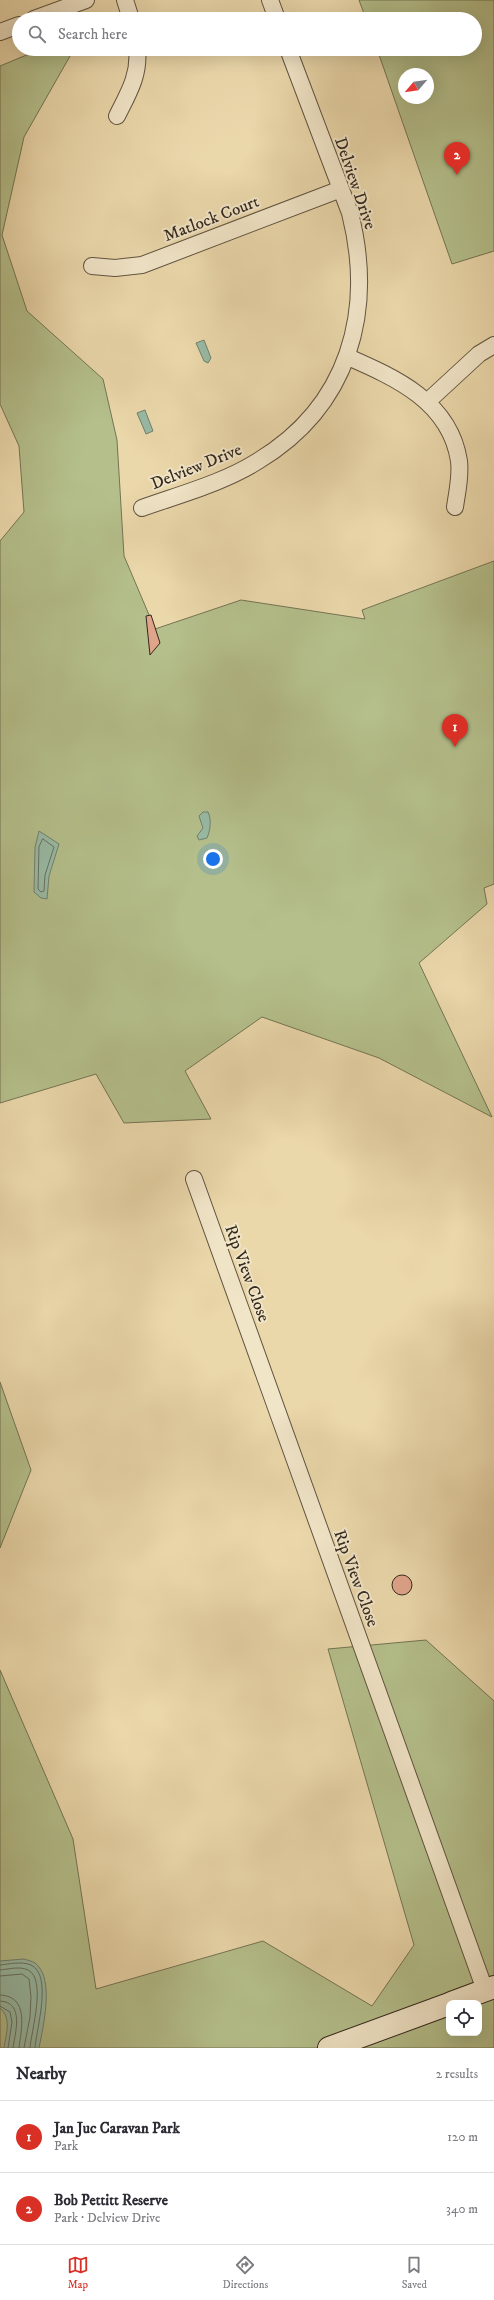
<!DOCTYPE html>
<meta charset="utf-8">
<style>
:root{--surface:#fff;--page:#f2f2f3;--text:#2b2b33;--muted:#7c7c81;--line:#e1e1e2;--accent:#d93025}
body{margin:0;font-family:"IM FELL DW Pica",serif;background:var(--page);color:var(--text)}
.controls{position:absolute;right:12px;bottom:12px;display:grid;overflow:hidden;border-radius:8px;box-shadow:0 4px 16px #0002}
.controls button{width:36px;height:36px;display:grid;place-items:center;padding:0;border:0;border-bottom:1px solid var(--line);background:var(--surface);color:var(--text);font:20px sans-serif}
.compass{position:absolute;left:398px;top:68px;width:36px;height:36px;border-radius:50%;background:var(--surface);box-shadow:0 4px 16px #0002;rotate:241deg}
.you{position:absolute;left:213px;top:859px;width:14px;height:14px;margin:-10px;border:3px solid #fff;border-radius:50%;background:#1a73e8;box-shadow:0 0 0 6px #1a73e833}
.badge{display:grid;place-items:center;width:26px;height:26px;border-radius:50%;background:var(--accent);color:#fff;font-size:13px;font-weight:700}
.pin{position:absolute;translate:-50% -33px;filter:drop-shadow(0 1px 2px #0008)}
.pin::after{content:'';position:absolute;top:21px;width:14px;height:12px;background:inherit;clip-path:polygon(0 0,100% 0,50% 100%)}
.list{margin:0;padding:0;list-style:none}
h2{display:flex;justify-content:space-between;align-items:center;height:52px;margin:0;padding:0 16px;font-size:17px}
h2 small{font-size:13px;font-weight:400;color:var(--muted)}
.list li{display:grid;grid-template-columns:26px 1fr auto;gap:12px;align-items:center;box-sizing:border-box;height:72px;padding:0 16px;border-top:1px solid var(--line)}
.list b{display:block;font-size:15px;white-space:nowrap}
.list p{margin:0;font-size:13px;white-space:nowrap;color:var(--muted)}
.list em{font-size:13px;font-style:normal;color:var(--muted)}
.icon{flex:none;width:22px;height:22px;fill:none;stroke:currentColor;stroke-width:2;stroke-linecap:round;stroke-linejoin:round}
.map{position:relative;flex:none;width:494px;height:2048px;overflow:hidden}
.search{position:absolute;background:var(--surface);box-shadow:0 4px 16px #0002;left:12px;right:12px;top:12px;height:44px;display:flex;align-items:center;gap:10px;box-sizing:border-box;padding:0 14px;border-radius:22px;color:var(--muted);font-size:15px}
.sheet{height:196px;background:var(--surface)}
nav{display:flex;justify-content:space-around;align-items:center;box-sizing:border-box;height:56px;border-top:1px solid var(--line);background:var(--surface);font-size:11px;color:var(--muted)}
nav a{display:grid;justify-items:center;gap:2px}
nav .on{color:var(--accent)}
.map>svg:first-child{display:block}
.green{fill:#b4bf8b;stroke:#747454;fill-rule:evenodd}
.water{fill:#98baa5;stroke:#70806f}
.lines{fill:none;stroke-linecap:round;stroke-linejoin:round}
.shore{stroke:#667162;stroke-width:1}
.building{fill:#e0a48b;stroke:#33281e}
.street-casing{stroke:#615441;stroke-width:18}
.secondary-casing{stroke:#33281e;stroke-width:24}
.street{stroke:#f1e5c8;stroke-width:16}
.secondary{stroke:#f1e5c8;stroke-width:22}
.labels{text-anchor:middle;stroke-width:4;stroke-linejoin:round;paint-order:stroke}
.street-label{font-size:17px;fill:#33281e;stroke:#f1e5c8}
</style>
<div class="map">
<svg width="494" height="2048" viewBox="0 0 494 2048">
<rect width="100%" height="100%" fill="#ead7aa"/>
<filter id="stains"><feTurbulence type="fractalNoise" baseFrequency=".005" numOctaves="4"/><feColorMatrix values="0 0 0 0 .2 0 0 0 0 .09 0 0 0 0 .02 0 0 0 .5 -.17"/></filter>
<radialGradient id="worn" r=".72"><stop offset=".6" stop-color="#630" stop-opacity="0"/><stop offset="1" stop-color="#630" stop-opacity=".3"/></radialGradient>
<path class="green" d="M 359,0 L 494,0 L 494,251 L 452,264 L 377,49 L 475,49 L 475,19 L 366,19 ZM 404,74 L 428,74 L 428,98 L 404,98 Z
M 41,49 L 74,49 L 24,137 L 2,235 L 27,311 L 103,379 L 117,440 L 124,556 L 155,629 L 241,600 L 365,619 L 362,610 L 494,561 L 494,884 L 484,888 L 487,904 L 419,963 L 492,1117 L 379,1058 L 262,1017 L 185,1071 L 211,1119 L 124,1123 L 96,1074 L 0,1103 L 0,541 L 24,512 L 19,446 L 0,404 L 0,66 Z
M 0,1382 L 31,1470 L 0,1548 Z
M 426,1640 L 494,1701 L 494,2048 L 0,2048 L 0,1670 L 73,1839 L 96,1989 L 263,1941 L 372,2006 L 414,1945 L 328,1649 ZM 449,2003 L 479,2003 L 479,2033 L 449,2033 Z"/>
<path class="water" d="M 204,340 L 211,358 L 208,363 L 204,361 L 196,343 Z
M 145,410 L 153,431 L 146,434 L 137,413 Z
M 203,812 L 208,812 C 212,820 210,831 207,838 L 199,840 L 197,836 L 203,828 L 199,816 Z
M 39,831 L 59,844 L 49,876 L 47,899 L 41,898 L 34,892 L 35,847 Z
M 24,1959 C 27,1960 32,1961 35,1963 C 55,1978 43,2027 39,2048 L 4,2048 C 6,2033 12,2019 0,2008 L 0,1961 Z"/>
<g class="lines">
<path class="shore" d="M 43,839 L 54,847 L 45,875 L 44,891 L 41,892 L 38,889 L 39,847 Z
M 0,1965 C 10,1964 21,1961 31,1965 C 53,1975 36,2030 35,2048
M 0,1970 C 9,1969 20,1966 28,1970 C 47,1979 31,2032 30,2048
M 0,1976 L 22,1974 L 29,1979 L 31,1997 L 30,2017 L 24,2048
M 0,1995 C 30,1996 21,2030 19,2048
M 0,2001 C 25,2002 15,2033 13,2048
M 0,2006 L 10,2012 L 12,2022 L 8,2048"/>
</g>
<path class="building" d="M 151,615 L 160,643 L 150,655 L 146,616 Z
M392 1585a10 10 0 1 1 20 0a10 10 0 1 1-20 0Z"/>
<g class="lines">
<g class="street-casing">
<path id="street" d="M 125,0 L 131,19
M 270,0 L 277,19
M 34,19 L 86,0
M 0,32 L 19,25
M 117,116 C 128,94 140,75 137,49
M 92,266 L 115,268 L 142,265 L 341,189
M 348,357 C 396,378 450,402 459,461 C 461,477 457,492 455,507
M 427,402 L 479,354 L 494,345
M 142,508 C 181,494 223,483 258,461 C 349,406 375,312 350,213 L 288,49
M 194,1179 L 485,1990"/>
</g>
<g class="secondary-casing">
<path id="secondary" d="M 451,2003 L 494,1987
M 329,2048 L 449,2004"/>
</g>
<use href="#street" class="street"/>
<use href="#secondary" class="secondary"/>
</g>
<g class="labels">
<g class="street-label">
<text transform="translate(356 183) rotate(71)" y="6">Delview Drive</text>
<text transform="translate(211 218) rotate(-21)" y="6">Matlock Court</text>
<text transform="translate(196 466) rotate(-22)" y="6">Delview Drive</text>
<text transform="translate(248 1273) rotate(70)" y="6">Rip View Close</text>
<text transform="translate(357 1578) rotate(70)" y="6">Rip View Close</text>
</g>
</g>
<rect width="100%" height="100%" filter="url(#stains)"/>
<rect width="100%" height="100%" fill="url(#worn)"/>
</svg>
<div class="controls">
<button><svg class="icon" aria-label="locate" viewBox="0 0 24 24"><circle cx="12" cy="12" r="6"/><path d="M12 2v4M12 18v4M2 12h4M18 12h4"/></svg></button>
</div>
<svg class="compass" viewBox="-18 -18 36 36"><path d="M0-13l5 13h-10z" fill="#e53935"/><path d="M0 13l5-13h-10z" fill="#7c7c81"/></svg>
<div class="you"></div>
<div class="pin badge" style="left:455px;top:747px">1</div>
<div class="pin badge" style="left:457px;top:175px">2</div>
<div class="search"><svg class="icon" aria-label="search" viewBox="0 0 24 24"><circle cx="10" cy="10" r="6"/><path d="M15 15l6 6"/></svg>Search here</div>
</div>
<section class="sheet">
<h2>Nearby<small>2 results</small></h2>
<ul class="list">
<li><span class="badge">1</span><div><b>Jan Juc Caravan Park</b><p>Park</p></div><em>120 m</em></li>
<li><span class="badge">2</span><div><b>Bob Pettitt Reserve</b><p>Park · Delview Drive</p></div><em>340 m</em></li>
</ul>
</section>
<nav>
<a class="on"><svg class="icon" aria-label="map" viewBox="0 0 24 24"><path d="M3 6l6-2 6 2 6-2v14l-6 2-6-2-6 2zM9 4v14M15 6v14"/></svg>Map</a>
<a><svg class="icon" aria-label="directions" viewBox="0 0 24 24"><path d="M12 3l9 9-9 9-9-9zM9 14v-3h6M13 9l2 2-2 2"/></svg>Directions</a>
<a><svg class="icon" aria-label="saved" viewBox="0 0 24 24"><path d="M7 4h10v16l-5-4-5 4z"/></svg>Saved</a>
</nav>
